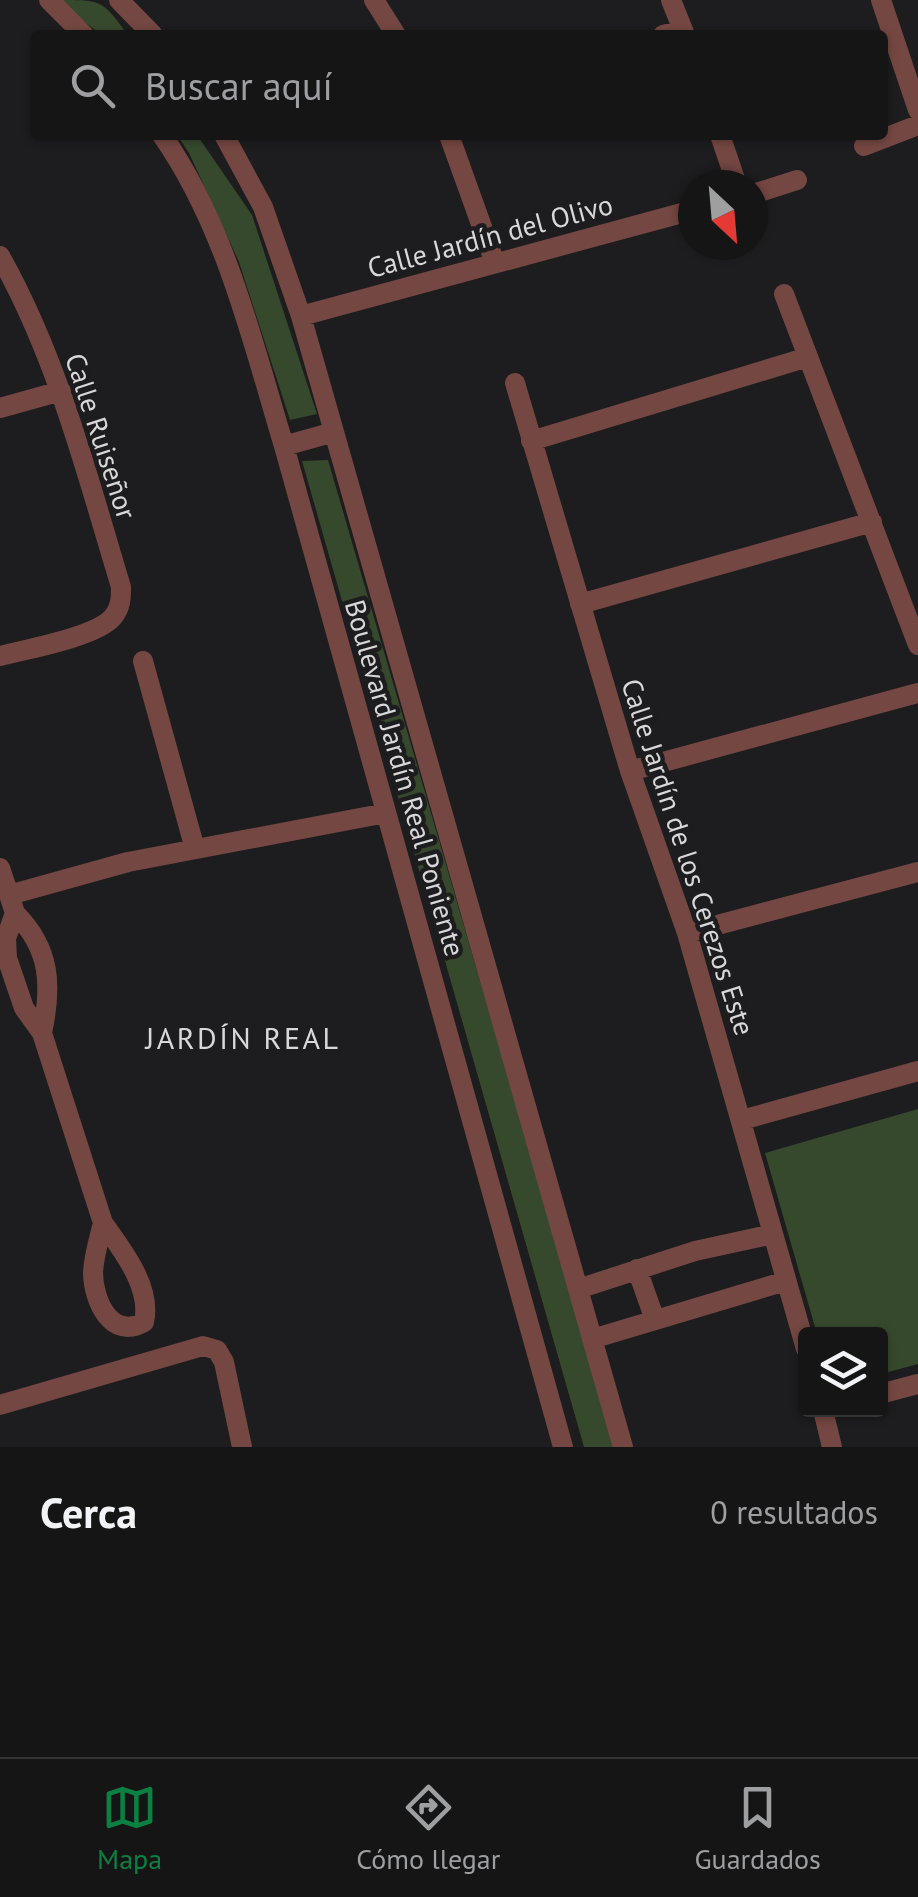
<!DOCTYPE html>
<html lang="es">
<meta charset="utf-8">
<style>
:root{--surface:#161516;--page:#1f1e1f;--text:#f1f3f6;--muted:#9e9fa1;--line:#353435;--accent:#0b8043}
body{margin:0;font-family:"PT Sans",sans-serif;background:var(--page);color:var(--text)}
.controls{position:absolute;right:30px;bottom:30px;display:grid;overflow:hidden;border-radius:10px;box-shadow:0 2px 8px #0004}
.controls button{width:90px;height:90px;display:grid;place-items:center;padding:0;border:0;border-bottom:2px solid var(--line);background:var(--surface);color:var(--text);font:50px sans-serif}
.compass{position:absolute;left:678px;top:170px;width:90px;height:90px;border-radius:50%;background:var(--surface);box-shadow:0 2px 8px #0004;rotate:154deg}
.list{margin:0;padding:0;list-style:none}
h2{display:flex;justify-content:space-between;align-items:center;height:130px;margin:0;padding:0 40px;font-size:42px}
h2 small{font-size:32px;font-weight:400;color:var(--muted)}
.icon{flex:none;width:55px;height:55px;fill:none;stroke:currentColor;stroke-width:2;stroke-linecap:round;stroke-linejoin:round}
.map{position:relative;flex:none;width:918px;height:1447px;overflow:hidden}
.search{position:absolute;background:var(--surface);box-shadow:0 2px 8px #0004;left:30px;right:30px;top:30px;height:110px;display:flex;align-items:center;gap:25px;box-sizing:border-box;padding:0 35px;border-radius:10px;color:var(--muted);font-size:38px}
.sheet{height:310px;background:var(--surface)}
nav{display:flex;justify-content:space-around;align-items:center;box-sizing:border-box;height:140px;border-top:2px solid var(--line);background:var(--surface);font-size:28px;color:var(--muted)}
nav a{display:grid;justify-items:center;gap:5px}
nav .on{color:var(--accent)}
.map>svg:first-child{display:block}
.green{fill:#37492d}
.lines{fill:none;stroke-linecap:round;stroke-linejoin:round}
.minor{stroke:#744742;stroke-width:20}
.labels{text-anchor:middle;stroke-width:9;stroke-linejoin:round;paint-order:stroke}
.street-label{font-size:28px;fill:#d9d8d9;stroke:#1d1c1e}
.neighbourhood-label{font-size:30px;letter-spacing:2.5px;fill:#d9d8d9;stroke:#1d1c1e}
</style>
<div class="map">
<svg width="918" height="1447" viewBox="0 0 918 1447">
<rect width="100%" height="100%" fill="#1d1c1e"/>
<path class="green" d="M 58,0 C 103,0 102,0 128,35 L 101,35 Z
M 177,135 L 197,135 L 252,215 L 317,414 L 290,420 L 239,262 L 189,153 Z
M 328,460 L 616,1447 L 584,1447 L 302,461 Z
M 918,1109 L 918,1364 L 881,1374 L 880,1334 L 817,1334 L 765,1153 Z"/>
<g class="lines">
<path class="minor" d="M 49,0 L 84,35
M 119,0 L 153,35
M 374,0 L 396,35
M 671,0 L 685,35
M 881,0 L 918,110
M 663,35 L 683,30
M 162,135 C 226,227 252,340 284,446 L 563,1447
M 224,135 L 263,207 L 301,316 L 623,1447
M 449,135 L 495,263
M 720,135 L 737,185
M 864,146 L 918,125
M 753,194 L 797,180
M 0,256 C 58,359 87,475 121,587 C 121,598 121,607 113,617 C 96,637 27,649 0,656
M 784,294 L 918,645
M 301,316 L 693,210
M 515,383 L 630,771 L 687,933 L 806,1349
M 0,408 L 61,391
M 531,441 L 808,357
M 284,446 L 334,432
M 580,604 L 872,522
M 143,661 L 195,849
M 630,771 L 918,693
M 0,868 L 15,913 L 6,938 L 7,958 L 24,1008 L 42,1033 L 103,1223
M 9,895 L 128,862 L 386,813
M 15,913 C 51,949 52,986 42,1033
M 687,933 L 918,872
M 742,1120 L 918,1071
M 103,1223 C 122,1250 152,1287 144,1322 C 111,1341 93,1300 93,1272 C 94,1255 99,1239 103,1223 Z
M 637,1269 L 655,1320
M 578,1289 L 695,1251 L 773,1234
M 592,1339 L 786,1281
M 880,1394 L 918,1384
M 0,1405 L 203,1346 L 217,1350 L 224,1362 L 242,1447
M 823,1410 L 832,1447"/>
</g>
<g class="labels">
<g class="street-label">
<text transform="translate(490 236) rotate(-15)" y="10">Calle Jardín del Olivo</text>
<text transform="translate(101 436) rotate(72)" y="10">Calle Ruiseñor</text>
<text transform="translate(405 778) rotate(74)" y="10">Boulevard Jardín Real Poniente</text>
<text transform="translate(688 857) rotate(72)" y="10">Calle Jardín de los Cerezos Este</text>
</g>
<g class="neighbourhood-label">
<text x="243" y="1049">JARDÍN REAL</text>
</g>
</g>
</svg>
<div class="controls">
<button><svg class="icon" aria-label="layers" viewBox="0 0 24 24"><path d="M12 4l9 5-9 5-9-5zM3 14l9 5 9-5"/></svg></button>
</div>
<svg class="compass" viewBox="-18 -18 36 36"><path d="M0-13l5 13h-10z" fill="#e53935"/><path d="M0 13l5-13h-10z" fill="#9e9fa1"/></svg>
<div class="search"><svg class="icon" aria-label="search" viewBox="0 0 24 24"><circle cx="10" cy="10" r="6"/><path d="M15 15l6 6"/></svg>Buscar aquí</div>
</div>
<section class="sheet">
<h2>Cerca<small>0 resultados</small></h2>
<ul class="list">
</ul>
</section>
<nav>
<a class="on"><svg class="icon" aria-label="map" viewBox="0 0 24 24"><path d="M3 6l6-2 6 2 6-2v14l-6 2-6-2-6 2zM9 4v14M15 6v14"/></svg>Mapa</a>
<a><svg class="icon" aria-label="directions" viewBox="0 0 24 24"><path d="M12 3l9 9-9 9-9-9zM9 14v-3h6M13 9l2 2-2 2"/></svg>Cómo llegar</a>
<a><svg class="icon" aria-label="saved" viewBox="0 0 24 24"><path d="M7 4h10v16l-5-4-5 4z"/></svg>Guardados</a>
</nav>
